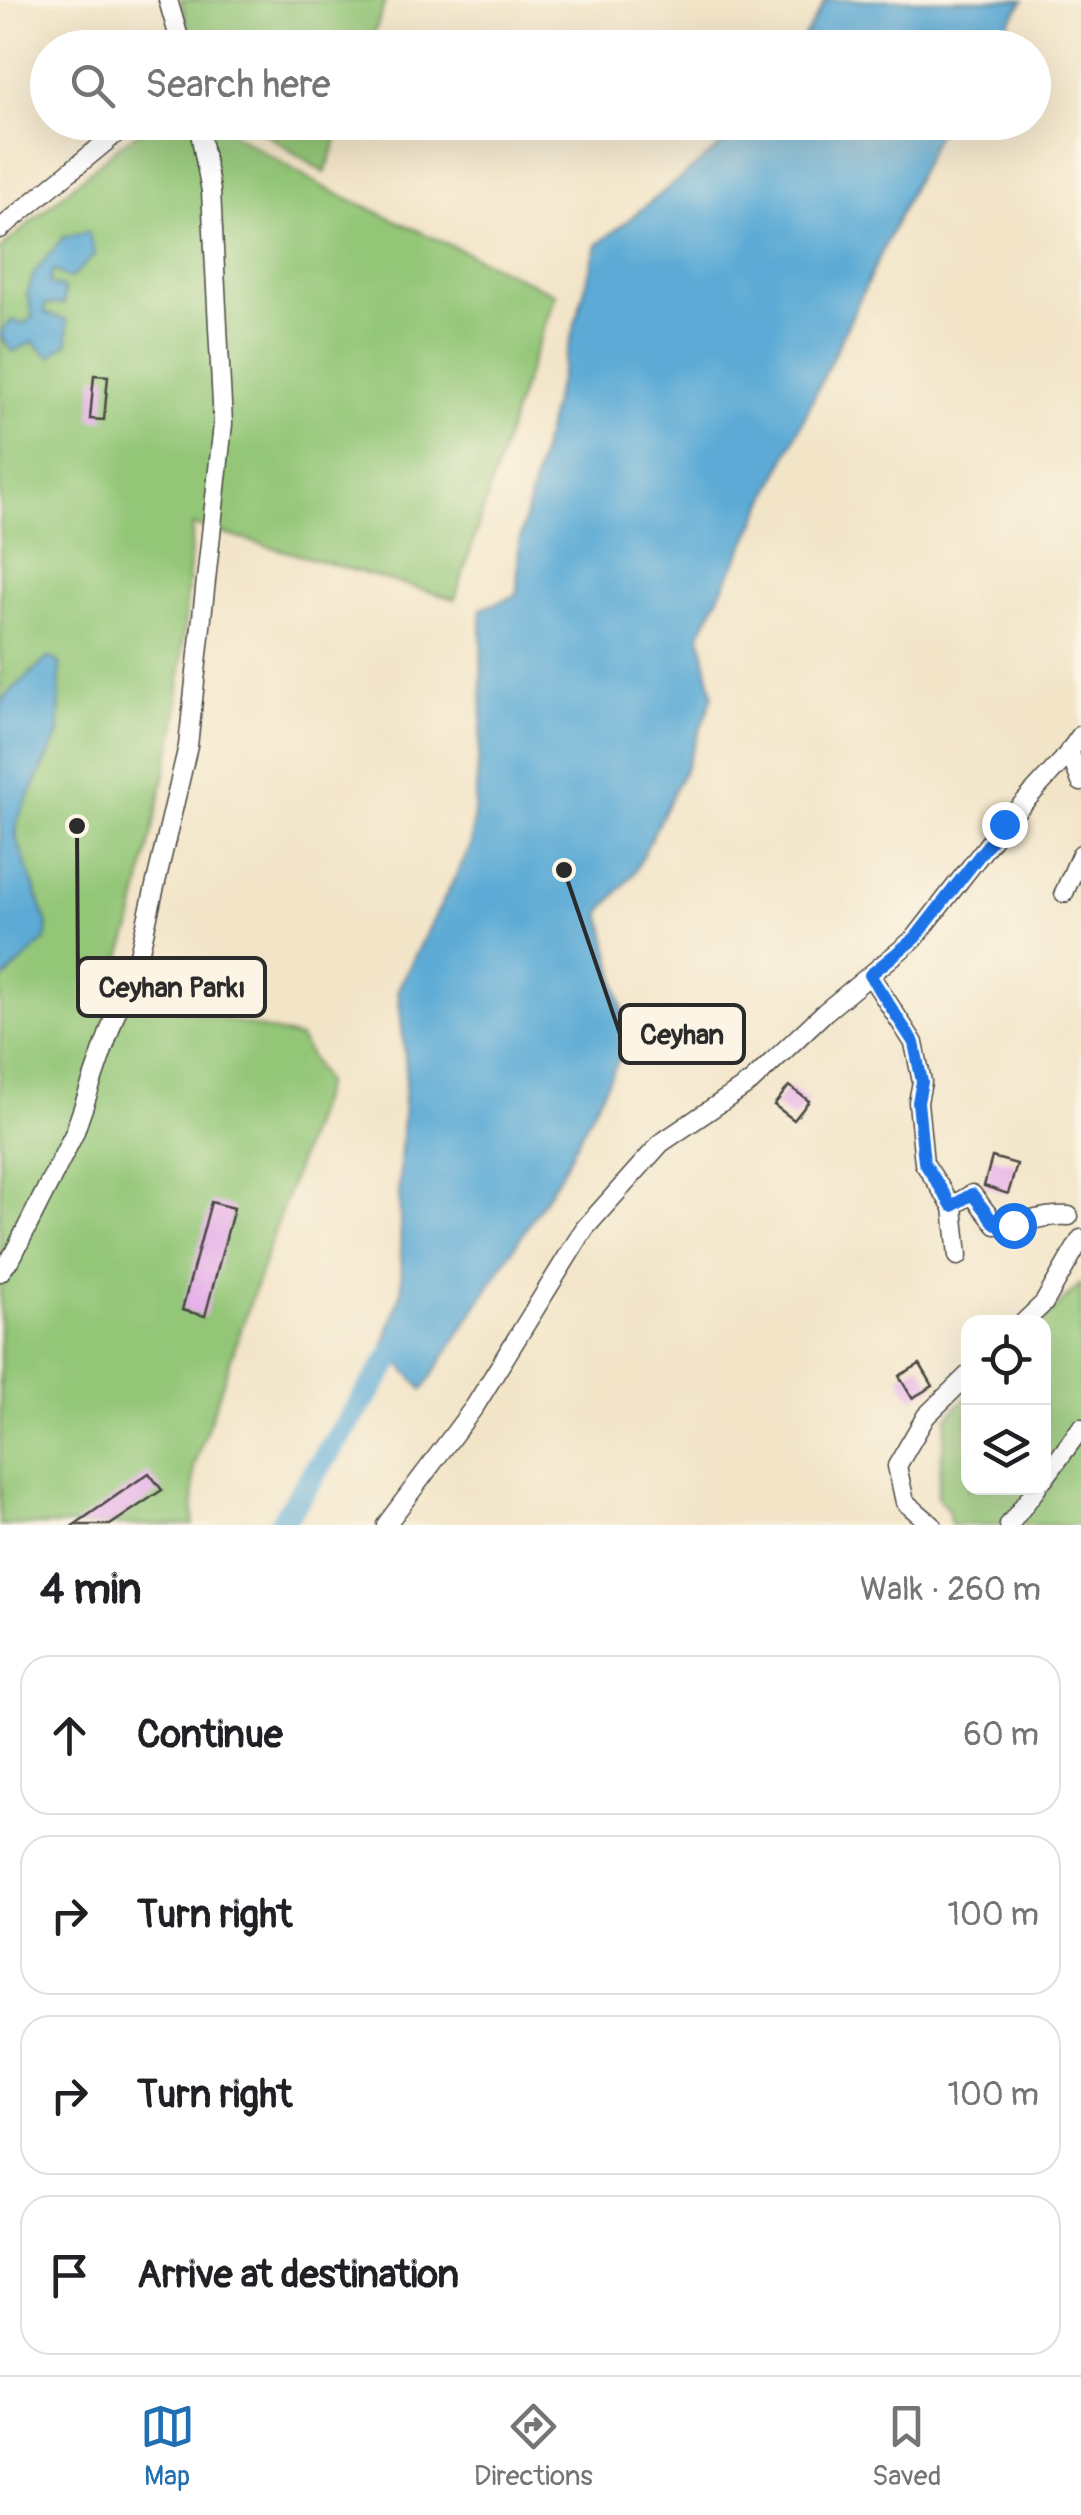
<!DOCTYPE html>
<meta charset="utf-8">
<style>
:root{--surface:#fff;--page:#f6f6f6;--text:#202124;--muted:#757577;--line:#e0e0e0;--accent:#1f6fb2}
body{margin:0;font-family:Pangolin,sans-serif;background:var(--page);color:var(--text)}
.controls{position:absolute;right:30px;bottom:30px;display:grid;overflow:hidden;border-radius:20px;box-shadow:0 10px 40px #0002}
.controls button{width:90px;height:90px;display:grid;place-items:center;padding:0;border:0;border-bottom:2px solid var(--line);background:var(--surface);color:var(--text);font:50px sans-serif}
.stop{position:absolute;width:30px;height:30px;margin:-22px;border:8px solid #1a73e8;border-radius:50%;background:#fff}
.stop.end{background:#1a73e8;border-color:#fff;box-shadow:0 2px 10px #0008}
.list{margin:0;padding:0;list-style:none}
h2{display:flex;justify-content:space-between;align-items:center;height:130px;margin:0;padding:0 40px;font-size:42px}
h2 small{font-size:32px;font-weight:400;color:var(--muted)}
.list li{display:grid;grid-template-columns:65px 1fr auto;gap:30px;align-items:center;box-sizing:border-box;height:160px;margin:0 20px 20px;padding:0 20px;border:2px solid var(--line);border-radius:30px}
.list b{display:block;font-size:38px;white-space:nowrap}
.list em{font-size:32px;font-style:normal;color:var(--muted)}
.icon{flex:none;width:55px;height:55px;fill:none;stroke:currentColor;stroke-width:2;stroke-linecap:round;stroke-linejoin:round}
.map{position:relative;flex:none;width:1081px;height:1525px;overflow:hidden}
.search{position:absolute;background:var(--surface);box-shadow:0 10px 40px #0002;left:30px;right:30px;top:30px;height:110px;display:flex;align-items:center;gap:25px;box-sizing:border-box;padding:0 35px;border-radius:55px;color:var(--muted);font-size:38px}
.sheet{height:850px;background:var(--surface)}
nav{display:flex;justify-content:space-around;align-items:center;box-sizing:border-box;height:140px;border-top:2px solid var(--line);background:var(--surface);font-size:28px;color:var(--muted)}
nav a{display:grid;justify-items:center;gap:5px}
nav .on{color:var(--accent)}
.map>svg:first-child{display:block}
.green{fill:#93c677;stroke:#5f7851;stroke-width:2.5}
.water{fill:#5caad5;stroke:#446a80;stroke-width:2.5}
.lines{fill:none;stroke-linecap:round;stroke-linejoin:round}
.river{stroke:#5caad5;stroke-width:25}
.building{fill:#e5ade9}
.minor-casing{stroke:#494742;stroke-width:21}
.minor{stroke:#fff;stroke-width:18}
.route{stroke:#1a73e8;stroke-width:12}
.leader{fill:none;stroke:#2b2b2b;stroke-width:4}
.callout-dot{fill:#2b2b2b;stroke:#fcf5e5;stroke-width:4}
.callout{fill:#fcf5e5;stroke:#2b2b2b;stroke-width:4}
.callout-label{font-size:28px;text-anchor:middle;font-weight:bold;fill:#2b2b2b}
</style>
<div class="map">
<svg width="1081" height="1525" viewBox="0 0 1081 1525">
<rect width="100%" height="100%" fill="#fcf5e5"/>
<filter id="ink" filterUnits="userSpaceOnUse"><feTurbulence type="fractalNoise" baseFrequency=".01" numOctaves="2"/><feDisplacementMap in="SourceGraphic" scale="20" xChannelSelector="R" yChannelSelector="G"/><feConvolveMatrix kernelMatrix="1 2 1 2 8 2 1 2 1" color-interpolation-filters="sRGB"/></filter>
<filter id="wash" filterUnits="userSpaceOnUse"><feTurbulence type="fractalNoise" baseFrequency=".0048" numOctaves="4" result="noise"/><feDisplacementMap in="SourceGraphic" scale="40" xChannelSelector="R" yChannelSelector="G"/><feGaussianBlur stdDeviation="2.25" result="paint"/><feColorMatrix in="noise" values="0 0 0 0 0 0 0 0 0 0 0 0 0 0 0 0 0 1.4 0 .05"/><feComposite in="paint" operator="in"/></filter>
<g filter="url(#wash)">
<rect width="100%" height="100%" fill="#f2e4c7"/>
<path class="green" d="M 181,0 L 386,0 L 369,48 L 193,47 Z
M 154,123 L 215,123 L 325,188 L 556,294 L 515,409 L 455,599 L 193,525 L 176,724 L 131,928 L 109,991 L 300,1038 L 325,1083 L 194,1467 L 193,1525 L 0,1525 L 0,249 L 121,144 Z
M 250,123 L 343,123 L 325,173 Z
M 1081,1284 L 1081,1525 L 951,1525 L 948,1510 L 937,1497 L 947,1417 L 968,1396 L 968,1488 L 1044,1488 L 1042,1322 Z"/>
<path class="water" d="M 826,0 L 1024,0 L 992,47 L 798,47 Z
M 749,123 L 942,123 L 750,534 L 700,634 L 713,696 L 687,764 L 634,873 L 601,912 L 629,1040 L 559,1177 L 423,1390 L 384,1345 L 402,1289 L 399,1186 L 406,1066 L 398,989 L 471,846 L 482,719 L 481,609 L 517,595 L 519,543 L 554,399 L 597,245 Z
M 88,232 L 95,255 L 70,279 L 53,270 L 49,284 L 64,288 L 64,304 L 45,305 L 45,313 L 67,320 L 68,343 L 50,357 L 33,342 L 12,352 L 0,334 L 12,320 L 23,324 L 33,317 L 27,294 L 34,273 L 64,237 Z
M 49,657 L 60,663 L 59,734 L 18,819 L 16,836 L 48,926 L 46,939 L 0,983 L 0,701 Z"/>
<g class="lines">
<path class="river" d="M 280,1525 L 410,1329"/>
</g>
<g id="blocks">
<path class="building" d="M 94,375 L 108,376 L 104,420 L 90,419 Z
M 789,1086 L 809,1101 L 794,1120 L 774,1105 Z
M 992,1157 L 1017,1164 L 1008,1194 L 984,1186 Z
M 211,1202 L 234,1208 L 205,1316 L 182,1310 Z
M 920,1364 L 933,1386 L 912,1398 L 899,1376 Z
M 149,1473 L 162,1490 L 110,1525 L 74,1525 Z"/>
</g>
</g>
<g filter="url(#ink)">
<use href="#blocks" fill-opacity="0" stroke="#494742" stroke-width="2.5"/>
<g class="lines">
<g class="minor-casing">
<path id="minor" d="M 168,0 L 182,48
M 0,229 L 130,122
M 1069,751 L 1081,782
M 1064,893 L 1081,854
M 870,975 L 914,1043 L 922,1082 L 918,1102 L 924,1163 L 953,1207 L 958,1256
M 952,1206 L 972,1194 L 996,1225 C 1022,1225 1043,1214 1069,1216
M 0,1272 L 13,1255 L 74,1134 L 115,1015 L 136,967 L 188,746 L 223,424 L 211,191 L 198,122
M 1024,1322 L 1044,1303 L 1081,1239
M 1044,1479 L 1081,1428
M 386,1525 L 475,1406 L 585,1228 L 661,1143 L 751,1082 L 825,1012 L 915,938 L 1004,824 L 1063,760 L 1081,735
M 932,1525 L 905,1502 L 897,1466 L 926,1416 L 968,1375
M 1009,1525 L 1037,1488"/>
</g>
<use href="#minor" class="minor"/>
</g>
</g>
<g class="lines" filter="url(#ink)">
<path class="route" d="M 1004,824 L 915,938 L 870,975 L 914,1043 L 922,1082 L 918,1102 L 924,1162 L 952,1206 L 972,1194 L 996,1225 L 1013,1225"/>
</g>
<path class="leader" d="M77 826L78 987M564 870L620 1034"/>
<g class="callout-dot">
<circle cx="77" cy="826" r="10"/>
<circle cx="564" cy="870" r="10"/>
</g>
<g class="callout">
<rect x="78" y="958" width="187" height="58" rx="10"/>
<rect x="620" y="1005" width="124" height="58" rx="10"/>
</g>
<g class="callout-label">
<text x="172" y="997">Ceyhan Parkı</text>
<text x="682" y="1044">Ceyhan</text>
</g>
</svg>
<div class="controls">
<button><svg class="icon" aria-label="locate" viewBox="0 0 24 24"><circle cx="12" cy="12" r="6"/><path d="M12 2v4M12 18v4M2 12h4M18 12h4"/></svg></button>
<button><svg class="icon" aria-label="layers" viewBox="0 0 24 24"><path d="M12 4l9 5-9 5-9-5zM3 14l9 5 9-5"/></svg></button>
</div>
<div class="stop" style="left:1013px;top:1225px"></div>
<div class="stop end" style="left:1004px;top:824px"></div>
<div class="search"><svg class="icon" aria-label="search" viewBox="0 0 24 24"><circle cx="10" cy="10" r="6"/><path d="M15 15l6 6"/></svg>Search here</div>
</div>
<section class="sheet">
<h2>4 min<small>Walk · 260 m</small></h2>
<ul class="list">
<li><svg class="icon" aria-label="ahead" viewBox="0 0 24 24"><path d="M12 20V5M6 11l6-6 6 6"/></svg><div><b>Continue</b></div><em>60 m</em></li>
<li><svg class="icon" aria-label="right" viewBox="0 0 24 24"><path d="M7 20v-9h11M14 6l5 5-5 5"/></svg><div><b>Turn right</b></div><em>100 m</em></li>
<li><svg class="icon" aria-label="right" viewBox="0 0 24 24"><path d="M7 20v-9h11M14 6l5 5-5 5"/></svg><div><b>Turn right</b></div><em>100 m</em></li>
<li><svg class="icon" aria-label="arrive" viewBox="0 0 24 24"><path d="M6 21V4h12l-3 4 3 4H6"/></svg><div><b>Arrive at destination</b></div></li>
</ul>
</section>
<nav>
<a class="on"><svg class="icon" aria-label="map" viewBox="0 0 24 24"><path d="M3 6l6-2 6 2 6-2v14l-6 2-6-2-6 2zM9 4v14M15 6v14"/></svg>Map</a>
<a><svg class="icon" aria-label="directions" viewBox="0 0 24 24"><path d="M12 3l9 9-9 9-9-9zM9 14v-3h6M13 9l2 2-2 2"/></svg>Directions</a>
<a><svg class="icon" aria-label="saved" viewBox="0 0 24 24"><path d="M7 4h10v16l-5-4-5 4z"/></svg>Saved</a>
</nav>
